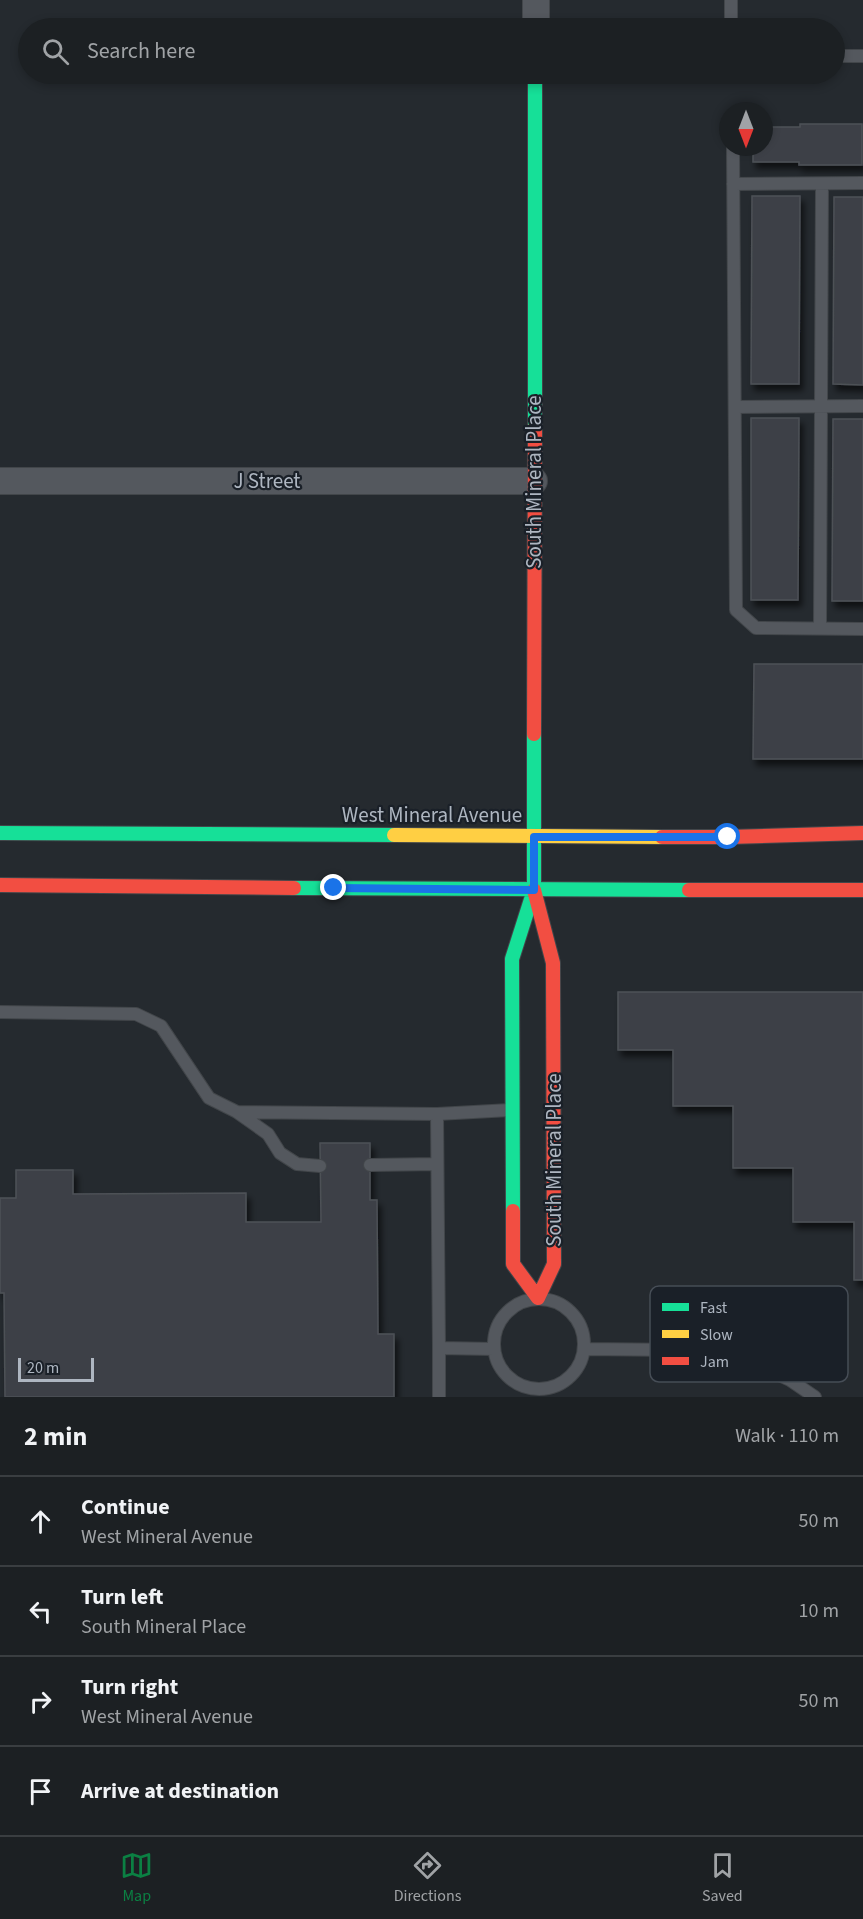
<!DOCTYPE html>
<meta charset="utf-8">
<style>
:root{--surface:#1c2023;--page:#292d30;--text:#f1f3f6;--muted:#a0a3a6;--line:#3a3e41;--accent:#0b8043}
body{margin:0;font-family:"Source Sans 3",sans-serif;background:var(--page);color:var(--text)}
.compass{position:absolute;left:719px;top:102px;width:54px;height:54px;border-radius:50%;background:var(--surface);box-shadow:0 3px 9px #0003;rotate:180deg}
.scale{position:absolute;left:18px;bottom:15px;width:76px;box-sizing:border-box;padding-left:6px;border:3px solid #aeb6c1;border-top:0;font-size:16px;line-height:21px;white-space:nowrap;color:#aeb6c1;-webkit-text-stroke:4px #1a2028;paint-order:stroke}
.stop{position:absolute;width:18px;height:18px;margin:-14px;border:4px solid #1a73e8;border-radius:50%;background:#fff}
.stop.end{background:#1a73e8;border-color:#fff;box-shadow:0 2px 6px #0008}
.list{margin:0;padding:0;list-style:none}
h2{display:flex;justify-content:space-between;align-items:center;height:78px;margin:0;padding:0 24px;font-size:26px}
h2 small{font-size:20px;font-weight:400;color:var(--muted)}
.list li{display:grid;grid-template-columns:39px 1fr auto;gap:18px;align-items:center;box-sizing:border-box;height:90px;padding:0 24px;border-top:2px solid var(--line)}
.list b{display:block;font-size:22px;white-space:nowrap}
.list p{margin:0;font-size:20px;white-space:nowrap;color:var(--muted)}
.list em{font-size:20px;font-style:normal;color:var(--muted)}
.icon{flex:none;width:33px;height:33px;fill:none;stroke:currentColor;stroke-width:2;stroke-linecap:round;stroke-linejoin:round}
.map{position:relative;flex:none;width:863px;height:1397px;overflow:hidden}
.search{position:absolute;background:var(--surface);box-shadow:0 3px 9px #0003;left:18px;right:18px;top:18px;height:66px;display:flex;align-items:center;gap:15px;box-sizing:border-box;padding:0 21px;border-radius:33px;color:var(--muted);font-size:22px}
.sheet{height:438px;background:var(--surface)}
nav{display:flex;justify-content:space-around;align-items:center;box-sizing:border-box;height:84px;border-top:2px solid var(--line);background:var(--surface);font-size:16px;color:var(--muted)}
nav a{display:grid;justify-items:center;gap:3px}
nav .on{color:var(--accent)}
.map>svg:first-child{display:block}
.building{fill:#3d4146;stroke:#4d5157;stroke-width:1.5;filter:url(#shadow)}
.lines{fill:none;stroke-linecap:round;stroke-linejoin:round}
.lane-casing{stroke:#42464a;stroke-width:14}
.street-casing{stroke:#42464a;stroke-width:28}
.fast-casing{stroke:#42464a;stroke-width:16}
.slow-casing{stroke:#42464a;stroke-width:16}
.jam-casing{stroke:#42464a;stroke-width:16}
.lane{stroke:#54585e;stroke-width:12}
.street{stroke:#54585e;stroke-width:26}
.fast{stroke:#16e098;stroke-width:14}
.slow{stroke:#ffcf43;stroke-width:14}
.jam{stroke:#f24e42;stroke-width:14}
.route{stroke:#1a73e8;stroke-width:8}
.labels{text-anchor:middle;stroke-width:4.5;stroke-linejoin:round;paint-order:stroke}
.street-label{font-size:21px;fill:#aeb6c1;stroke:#1a2028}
.key{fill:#1a2028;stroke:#464d56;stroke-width:1.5}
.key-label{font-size:16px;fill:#aeb6c1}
</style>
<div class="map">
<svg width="863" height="1397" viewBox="0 0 863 1397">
<defs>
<filter id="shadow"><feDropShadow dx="3.5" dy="6" stdDeviation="3" flood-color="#0009"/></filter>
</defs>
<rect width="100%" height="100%" fill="#252a2f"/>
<path class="building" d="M 800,124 L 862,124 L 862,165 L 799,165 L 799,162 L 753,162 L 753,147 L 764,147 L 764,127 L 800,127 Z
M 752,196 L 800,196 L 799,384 L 751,384 Z
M 834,197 L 863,197 L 863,385 L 833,384 Z
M 751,418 L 799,418 L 798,600 L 751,600 Z
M 833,419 L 863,419 L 863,601 L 832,601 Z
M 754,664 L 863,664 L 863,759 L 753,759 Z
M 618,992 L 863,992 L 863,1280 L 854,1280 L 854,1222 L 793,1222 L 793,1168 L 733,1168 L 733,1106 L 673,1106 L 673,1050 L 618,1050 Z
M 320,1143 L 370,1143 L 370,1200 L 377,1200 L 378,1334 L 394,1334 L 394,1397 L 5,1397 L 4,1293 L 0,1293 L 0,1198 L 16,1198 L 16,1170 L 73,1170 L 73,1194 L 246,1193 L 246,1222 L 321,1222 Z"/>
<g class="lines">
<g class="lane-casing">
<path id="lane" d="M 731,28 L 731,0
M 834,56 L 863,56
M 733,147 L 736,610 L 756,628 L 863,629
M 733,184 L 863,183
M 735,407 L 863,406
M 820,628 L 822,184
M 0,1012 L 136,1014 L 161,1026 L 209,1098 L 237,1112 L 437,1114
M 237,1112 L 268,1134 L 280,1153 L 297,1164 L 320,1166
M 370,1165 L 437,1164
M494 1344a45 45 0 1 1 90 0a45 45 0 1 1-90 0Z
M 494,1349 L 439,1348 L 437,1114 L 512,1110
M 584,1349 L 681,1350 L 742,1358 L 790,1380 L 815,1397
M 439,1397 L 439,1348"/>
</g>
<g class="street-casing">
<path id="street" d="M 536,28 L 536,0
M 0,481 L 534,481"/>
</g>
<g class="fast-casing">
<path id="fast" d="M 535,427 L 535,74
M 0,833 L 394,835
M 294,888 L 689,890
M 513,1211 L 512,959 L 534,890 L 534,734"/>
</g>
<g class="slow-casing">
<path id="slow" d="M 394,835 L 662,837"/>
</g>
<g class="jam-casing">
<path id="jam" d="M 534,734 L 535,427
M 662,837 L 728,837 L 863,833
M 0,885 L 294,888
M 689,890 L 863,890
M 513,1211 L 513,1264 L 538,1298 L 554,1264 L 553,963 L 534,890"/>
</g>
<use href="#lane" class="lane"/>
<use href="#street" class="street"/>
<use href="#fast" class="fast"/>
<use href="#slow" class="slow"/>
<use href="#jam" class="jam"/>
</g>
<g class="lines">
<path class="route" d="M 334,888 L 534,890 L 534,837 L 728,837"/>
</g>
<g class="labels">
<g class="street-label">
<text x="267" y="488">J Street</text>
<text transform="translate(534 482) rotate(-90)" y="7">South Mineral Place</text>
<text x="432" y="822">West Mineral Avenue</text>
<text transform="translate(554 1160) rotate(-90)" y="7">South Mineral Place</text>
</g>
</g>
<rect x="650" y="1286" width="198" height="96" rx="9" class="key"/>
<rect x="662" y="1303" width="27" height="8" fill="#16e098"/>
<rect x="662" y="1330" width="27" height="8" fill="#ffcf43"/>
<rect x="662" y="1357" width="27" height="8" fill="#f24e42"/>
<g class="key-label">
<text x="700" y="1313">Fast</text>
<text x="700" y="1340">Slow</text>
<text x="700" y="1367">Jam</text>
</g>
</svg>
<svg class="compass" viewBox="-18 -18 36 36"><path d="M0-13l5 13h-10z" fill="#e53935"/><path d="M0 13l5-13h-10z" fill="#a0a3a6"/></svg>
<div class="scale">20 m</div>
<div class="stop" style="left:728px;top:837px"></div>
<div class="stop end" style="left:334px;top:888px"></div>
<div class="search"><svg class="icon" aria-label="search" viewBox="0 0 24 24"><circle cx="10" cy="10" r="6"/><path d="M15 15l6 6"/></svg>Search here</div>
</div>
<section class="sheet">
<h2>2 min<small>Walk · 110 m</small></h2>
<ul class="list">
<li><svg class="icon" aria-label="ahead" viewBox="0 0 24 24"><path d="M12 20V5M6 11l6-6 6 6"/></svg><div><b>Continue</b><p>West Mineral Avenue</p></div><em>50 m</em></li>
<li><svg class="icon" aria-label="left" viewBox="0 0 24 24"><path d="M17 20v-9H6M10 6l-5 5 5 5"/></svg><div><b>Turn left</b><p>South Mineral Place</p></div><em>10 m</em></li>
<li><svg class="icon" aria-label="right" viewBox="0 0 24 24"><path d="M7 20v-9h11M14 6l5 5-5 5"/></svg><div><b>Turn right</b><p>West Mineral Avenue</p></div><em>50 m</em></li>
<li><svg class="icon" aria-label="arrive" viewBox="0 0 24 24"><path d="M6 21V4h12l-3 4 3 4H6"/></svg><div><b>Arrive at destination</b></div></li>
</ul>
</section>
<nav>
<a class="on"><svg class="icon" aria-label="map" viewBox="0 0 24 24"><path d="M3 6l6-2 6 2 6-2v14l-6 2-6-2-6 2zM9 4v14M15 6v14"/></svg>Map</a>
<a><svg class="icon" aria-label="directions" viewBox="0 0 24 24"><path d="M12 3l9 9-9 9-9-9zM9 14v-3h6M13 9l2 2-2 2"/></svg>Directions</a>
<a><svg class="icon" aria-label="saved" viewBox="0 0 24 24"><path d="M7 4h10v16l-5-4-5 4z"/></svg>Saved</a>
</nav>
